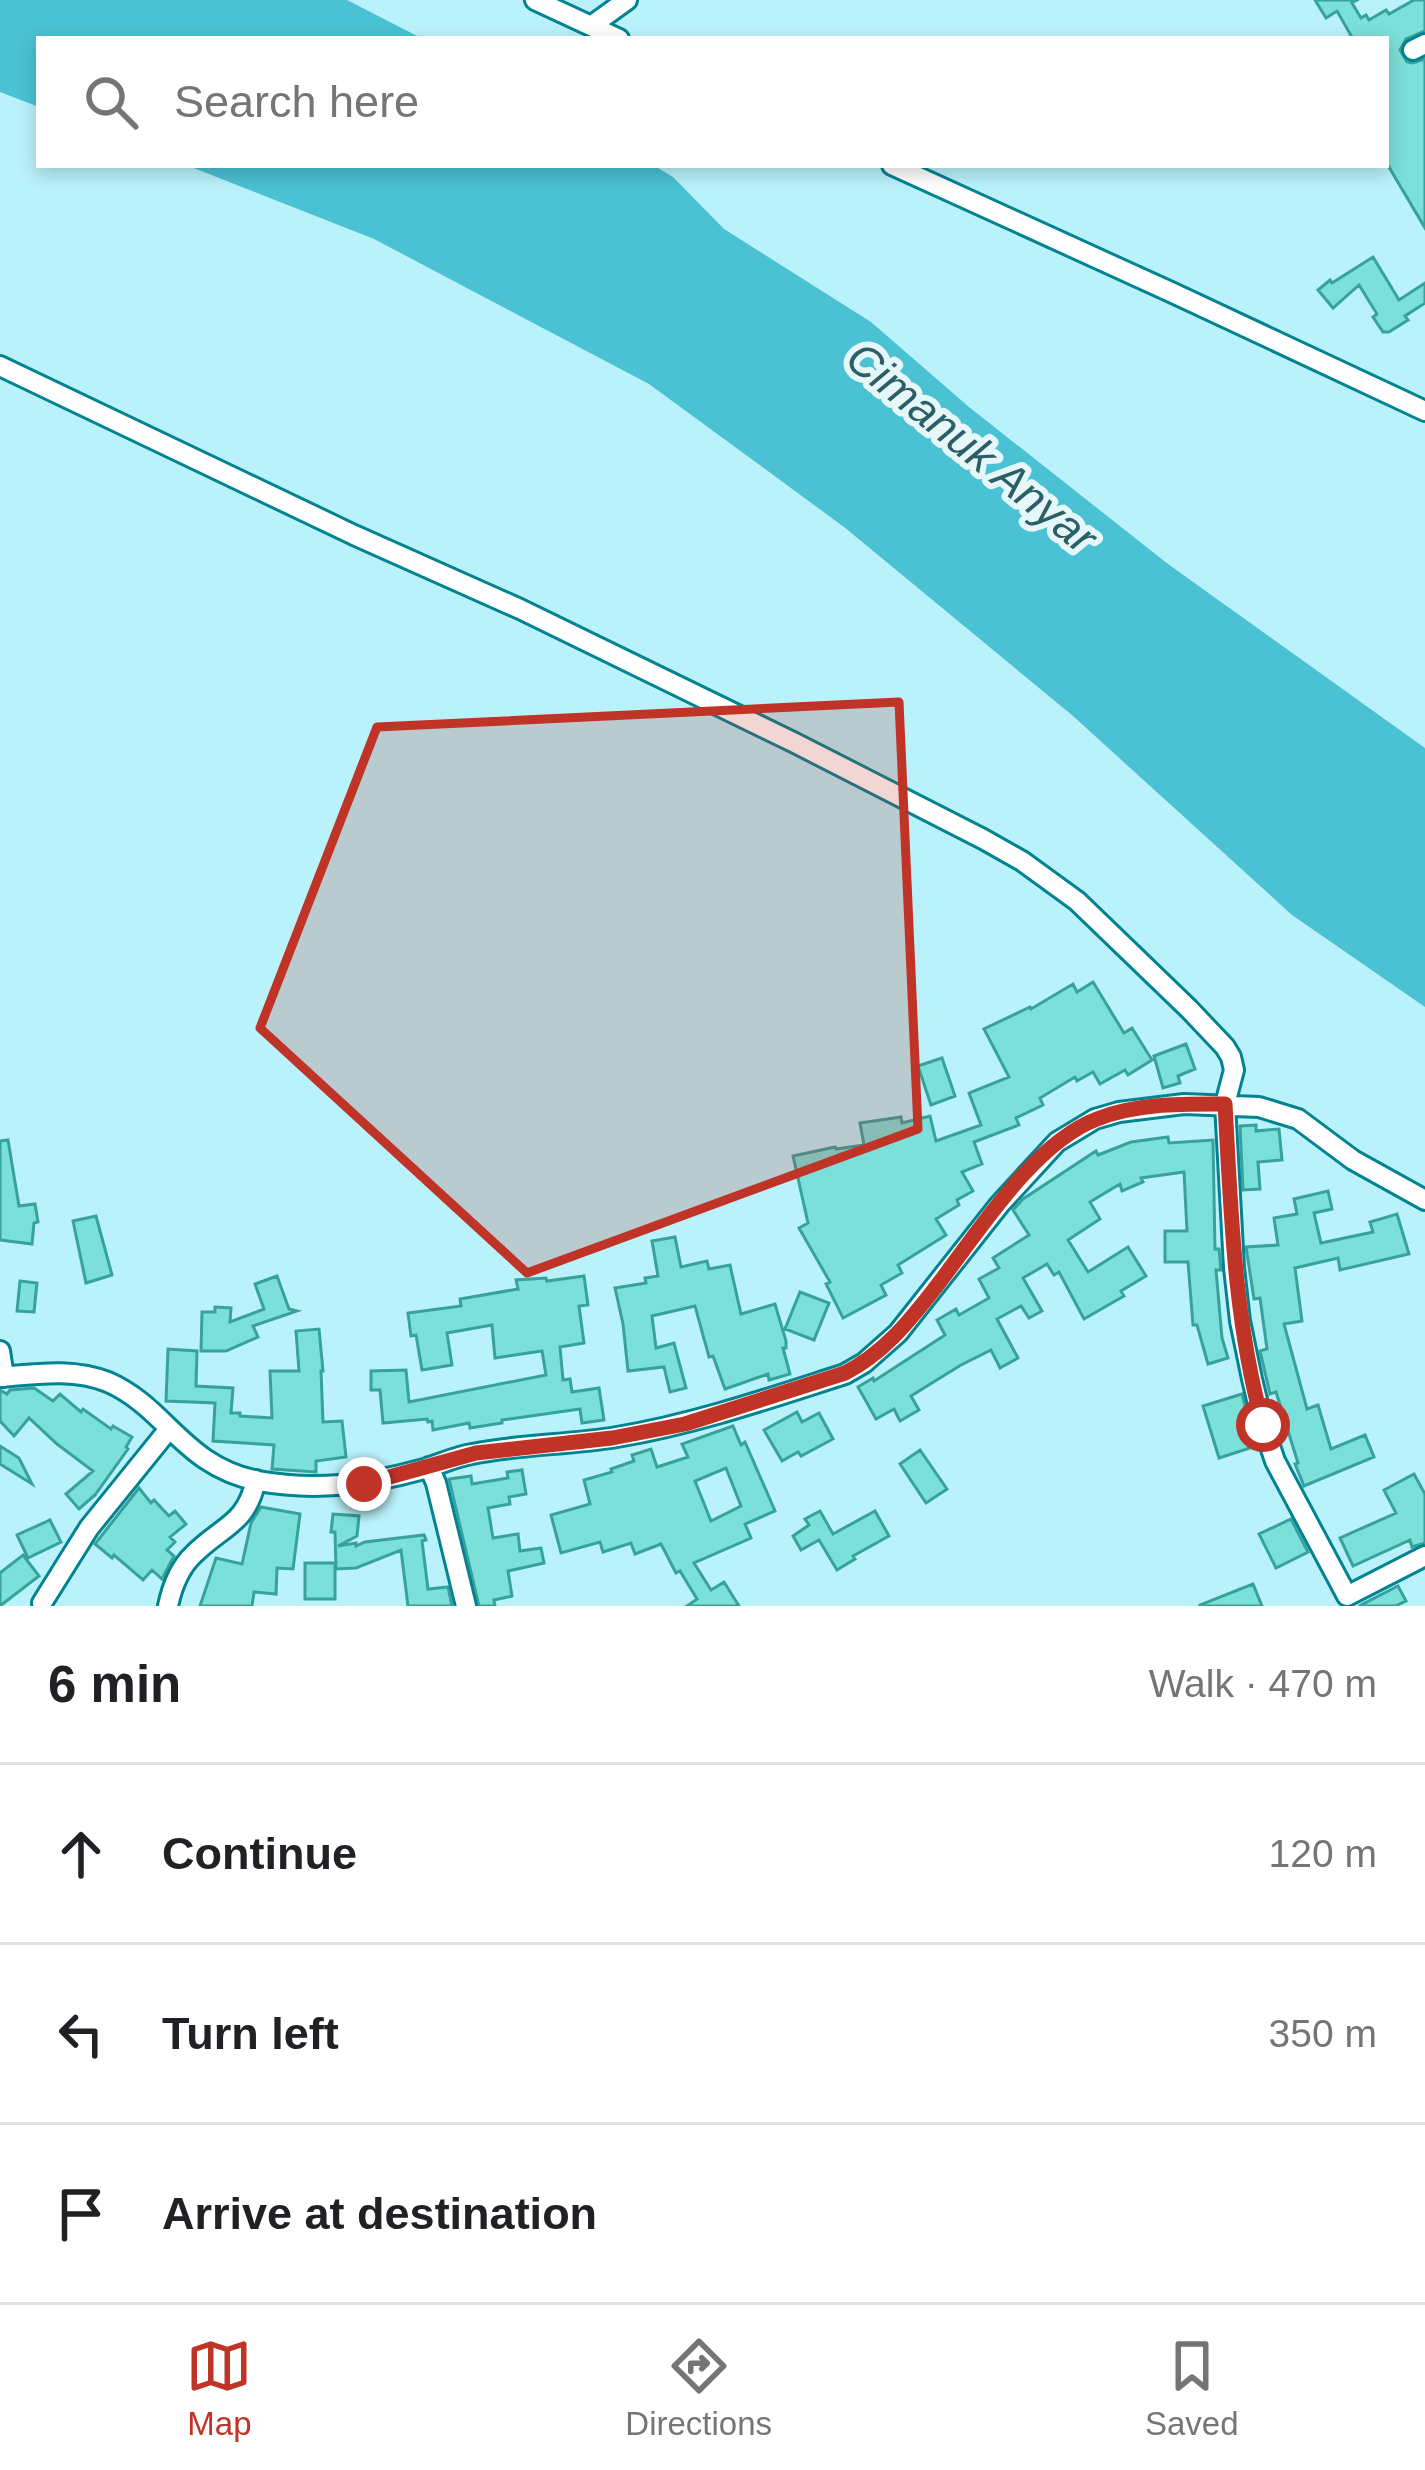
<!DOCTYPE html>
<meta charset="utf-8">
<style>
:root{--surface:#fff;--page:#f2f2f2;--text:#202124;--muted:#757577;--line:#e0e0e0;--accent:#c03327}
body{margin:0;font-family:Arial,sans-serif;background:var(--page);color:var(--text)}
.stop{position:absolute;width:36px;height:36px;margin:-27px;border:9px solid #c03327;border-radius:50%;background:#fff}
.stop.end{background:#c03327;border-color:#fff;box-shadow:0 3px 12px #0008}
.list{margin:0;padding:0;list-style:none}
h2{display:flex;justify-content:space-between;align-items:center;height:156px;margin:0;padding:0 48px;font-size:51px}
h2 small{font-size:39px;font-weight:400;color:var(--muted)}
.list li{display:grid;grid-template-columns:78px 1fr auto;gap:36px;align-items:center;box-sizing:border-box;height:180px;padding:0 48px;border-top:3px solid var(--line)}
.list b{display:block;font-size:45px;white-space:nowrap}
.list em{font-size:39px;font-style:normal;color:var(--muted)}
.icon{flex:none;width:66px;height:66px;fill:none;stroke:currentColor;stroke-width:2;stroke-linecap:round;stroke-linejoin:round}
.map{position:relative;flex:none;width:1425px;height:1606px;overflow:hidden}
.search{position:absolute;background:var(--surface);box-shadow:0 6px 18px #0003;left:36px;right:36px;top:36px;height:132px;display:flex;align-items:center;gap:30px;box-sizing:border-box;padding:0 42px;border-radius:0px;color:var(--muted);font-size:45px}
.sheet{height:696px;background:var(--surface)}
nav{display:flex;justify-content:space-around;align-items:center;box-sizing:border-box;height:168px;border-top:3px solid var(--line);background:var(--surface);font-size:33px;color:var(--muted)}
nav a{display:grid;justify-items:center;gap:6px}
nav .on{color:var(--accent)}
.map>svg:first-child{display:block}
.water{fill:#4ac2d4}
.building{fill:#7be0d9;stroke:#37a29b;stroke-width:3;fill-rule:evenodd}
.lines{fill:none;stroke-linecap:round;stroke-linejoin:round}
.minor-casing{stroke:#028392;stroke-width:24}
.minor{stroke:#fff;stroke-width:18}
.route{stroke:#c03327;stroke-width:15}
.marked{fill:#c03327;fill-opacity:0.2;stroke:#c03327;stroke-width:9;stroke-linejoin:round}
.labels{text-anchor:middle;stroke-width:12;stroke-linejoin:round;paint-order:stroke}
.water-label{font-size:45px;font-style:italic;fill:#2c5e66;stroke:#e6f7fa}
</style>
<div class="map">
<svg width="1425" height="1606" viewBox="0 0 1425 1606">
<rect width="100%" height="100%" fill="#baf2fb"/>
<path class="water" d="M 0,0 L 347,0 L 423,39 L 39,39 L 39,107 L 0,92 Z
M 186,165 L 653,165 L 673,177 L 724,229 L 871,322 L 969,407 L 1168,564 L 1425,748 L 1425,1007 L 1292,915 L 1073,716 L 844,527 L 649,384 L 374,239 Z"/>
<path class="building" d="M 1315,0 L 1357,0 L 1352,3 L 1361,18 L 1366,15 L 1369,20 L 1386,10 L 1389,14 L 1414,0 L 1425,0 L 1425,31 L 1406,39 L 1400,50 L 1407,62 L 1413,63 L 1425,59 L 1425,228 L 1386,162 L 1386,39 L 1353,39 L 1337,11 L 1326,18 Z
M 1373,257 L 1399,300 L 1425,283 L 1425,303 L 1405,316 L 1408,320 L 1389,332 L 1383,332 L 1373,317 L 1377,314 L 1359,285 L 1333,308 L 1318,290 L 1330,280 L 1332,283 Z
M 1093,982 L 1124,1033 L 1132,1028 L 1152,1060 L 1128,1075 L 1125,1070 L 1100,1084 L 1093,1072 L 1077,1081 L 1075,1077 L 1040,1098 L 1043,1105 L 1016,1118 L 1019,1125 L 974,1142 L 982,1164 L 962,1172 L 973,1191 L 957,1200 L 959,1205 L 936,1219 L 946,1235 L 898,1265 L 902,1273 L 881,1285 L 886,1295 L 843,1318 L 826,1284 L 830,1282 L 799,1228 L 808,1223 L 793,1156 L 835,1147 L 836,1149 L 864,1145 L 860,1123 L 901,1117 L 902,1123 L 930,1116 L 936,1141 L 981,1125 L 969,1093 L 1009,1077 L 984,1029 L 1030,1007 L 1031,1009 L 1073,984 L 1077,992 Z
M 1186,1044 L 1195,1069 L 1178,1076 L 1180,1083 L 1163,1088 L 1154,1056 Z
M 942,1058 L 955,1096 L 931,1105 L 918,1066 Z
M 1256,1125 L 1256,1131 L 1279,1129 L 1282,1160 L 1258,1162 L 1260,1189 L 1243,1190 L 1240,1126 Z
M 1168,1137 L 1169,1143 L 1213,1140 L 1215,1249 L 1219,1249 L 1221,1270 L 1216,1270 L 1222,1338 L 1228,1358 L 1208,1364 L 1197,1325 L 1193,1325 L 1188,1262 L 1165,1262 L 1165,1231 L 1187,1231 L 1184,1172 L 1141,1178 L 1143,1182 L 1122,1191 L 1120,1184 L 1090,1202 L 1100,1219 L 1068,1240 L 1088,1272 L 1128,1247 L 1146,1276 L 1121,1291 L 1124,1296 L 1084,1319 L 1059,1272 L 1054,1275 L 1047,1264 L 1023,1278 L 1042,1311 L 1029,1318 L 1021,1306 L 997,1319 L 1018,1358 L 1000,1368 L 991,1350 L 961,1365 L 911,1396 L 919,1410 L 900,1421 L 894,1409 L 876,1419 L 858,1387 L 873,1378 L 874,1381 L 945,1335 L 937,1320 L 956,1309 L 959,1315 L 989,1298 L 979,1279 L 999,1268 L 993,1258 L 1029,1235 L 1013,1210 L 1023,1199 L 1096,1151 L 1098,1155 L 1131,1142 Z
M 8,1140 L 19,1206 L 35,1204 L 38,1222 L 34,1223 L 32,1244 L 0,1240 L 0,1141 Z
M 1328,1191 L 1332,1209 L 1314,1213 L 1321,1243 L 1373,1232 L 1370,1222 L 1397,1214 L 1409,1254 L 1340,1270 L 1338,1258 L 1295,1268 L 1302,1321 L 1284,1324 L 1307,1409 L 1318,1405 L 1331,1449 L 1365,1435 L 1374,1457 L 1304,1486 L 1295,1464 L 1298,1463 L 1276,1392 L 1270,1394 L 1260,1351 L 1267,1349 L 1260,1298 L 1254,1299 L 1246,1247 L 1278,1245 L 1274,1218 L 1297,1214 L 1294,1199 Z
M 96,1216 L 112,1275 L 86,1283 L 73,1221 Z
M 675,1237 L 681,1267 L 707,1261 L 709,1269 L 730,1265 L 741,1314 L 775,1304 L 786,1341 L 786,1348 L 783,1348 L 790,1374 L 769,1380 L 768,1374 L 725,1389 L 713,1356 L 709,1357 L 695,1306 L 652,1316 L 656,1348 L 674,1343 L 686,1388 L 670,1392 L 664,1367 L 628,1371 L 623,1324 L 615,1288 L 646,1283 L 645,1278 L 658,1276 L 652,1241 Z
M 277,1276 L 289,1309 L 297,1311 L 253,1326 L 258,1337 L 226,1351 L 201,1351 L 202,1312 L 215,1312 L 215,1307 L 231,1308 L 230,1322 L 264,1309 L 255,1284 Z
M 584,1276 L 588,1305 L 579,1306 L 584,1343 L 560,1347 L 563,1380 L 570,1379 L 572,1392 L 599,1388 L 604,1420 L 582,1423 L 580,1409 L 502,1420 L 502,1423 L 470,1428 L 469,1423 L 433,1430 L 432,1421 L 428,1422 L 427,1419 L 383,1423 L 380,1390 L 371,1390 L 371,1371 L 406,1370 L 409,1402 L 546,1375 L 542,1351 L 495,1358 L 492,1325 L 447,1333 L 452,1365 L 422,1370 L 416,1335 L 411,1336 L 408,1313 L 461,1306 L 460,1299 L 518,1289 L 516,1280 L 546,1278 L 547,1281 Z
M 20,1281 L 37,1283 L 34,1312 L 17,1311 Z
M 800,1292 L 829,1303 L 814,1340 L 785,1329 Z
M 319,1329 L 323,1371 L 321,1371 L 323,1422 L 342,1421 L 346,1457 L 316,1461 L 316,1472 L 272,1469 L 274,1445 L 213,1441 L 215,1403 L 166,1401 L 168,1349 L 197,1351 L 196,1386 L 233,1388 L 231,1413 L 240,1413 L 240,1416 L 272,1418 L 270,1371 L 299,1371 L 296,1331 Z
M 34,1388 L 53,1401 L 60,1394 L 81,1412 L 83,1409 L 111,1429 L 113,1426 L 132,1437 L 126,1447 L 128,1449 L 95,1495 L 79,1509 L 66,1494 L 93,1471 L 57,1444 L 29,1418 L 14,1436 L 0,1421 L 0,1390 L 7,1394 L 10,1390 Z
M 1242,1394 L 1256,1446 L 1219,1458 L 1203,1406 Z
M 797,1412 L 802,1422 L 819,1413 L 833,1439 L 801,1456 L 798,1452 L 782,1461 L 764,1430 Z
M 733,1426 L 741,1445 L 745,1442 L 775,1511 L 745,1524 L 751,1538 L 694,1563 L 711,1590 L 724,1582 L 739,1606 L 687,1606 L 697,1599 L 680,1571 L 676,1573 L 661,1544 L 635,1554 L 631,1543 L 603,1552 L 600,1542 L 561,1553 L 551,1515 L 590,1504 L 584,1480 L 612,1472 L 611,1469 L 634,1461 L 632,1455 L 651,1449 L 657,1467 L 688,1457 L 682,1444 ZM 726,1468 L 741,1506 L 711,1521 L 695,1481 Z
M 0,1446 L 19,1458 L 32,1484 L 0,1464 Z
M 920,1450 L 947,1489 L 926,1503 L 900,1464 Z
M 522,1470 L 526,1494 L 509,1497 L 510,1504 L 488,1508 L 493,1538 L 518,1534 L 520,1551 L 541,1548 L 544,1563 L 508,1571 L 512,1596 L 494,1600 L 495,1606 L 479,1606 L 449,1479 L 471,1476 L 472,1484 L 508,1478 L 507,1472 Z
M 1414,1474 L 1425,1494 L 1425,1543 L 1412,1547 L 1410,1540 L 1353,1566 L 1340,1538 L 1396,1513 L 1384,1490 Z
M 139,1488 L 151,1503 L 154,1500 L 169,1516 L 175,1511 L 186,1524 L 170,1537 L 175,1542 L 167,1550 L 174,1556 L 162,1579 L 152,1570 L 143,1580 L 114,1555 L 112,1558 L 95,1544 Z
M 261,1507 L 300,1514 L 293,1569 L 277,1568 L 276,1594 L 254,1592 L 252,1606 L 200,1606 L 216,1558 L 242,1564 L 251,1523 Z
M 820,1511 L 833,1534 L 875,1511 L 889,1536 L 853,1556 L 855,1559 L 837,1570 L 819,1540 L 801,1550 L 793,1536 L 809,1525 L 805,1519 Z
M 333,1514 L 359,1516 L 357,1536 L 338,1546 L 356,1543 L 356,1546 L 365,1542 L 424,1535 L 426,1540 L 422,1541 L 428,1589 L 448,1587 L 452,1606 L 408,1606 L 401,1550 L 356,1568 L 336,1569 L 335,1532 L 331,1532 Z
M 1291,1519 L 1308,1552 L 1276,1568 L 1259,1534 Z
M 50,1520 L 61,1542 L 28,1558 L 17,1535 Z
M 23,1555 L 39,1576 L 0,1606 L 0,1573 Z
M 305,1563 L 335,1563 L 335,1599 L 305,1599 Z
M 1253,1584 L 1262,1606 L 1200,1606 L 1200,1605 Z
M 1398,1586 L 1406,1601 L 1395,1606 L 1359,1606 Z"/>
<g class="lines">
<g class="minor-casing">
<path id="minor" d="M 535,0 L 619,39
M 591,26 L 627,0
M 1413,50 L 1425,44
M 892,165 L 1173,293 L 1425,411
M 0,366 L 354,535 L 520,609 L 795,743 L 983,839 L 1022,861 L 1077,901 L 1189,1009 L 1225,1047 L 1231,1057 L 1234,1070 L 1225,1104 L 1234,1268 L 1240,1321 L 1252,1379 L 1263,1425 L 1275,1461 L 1347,1596 L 1425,1556
M 0,1351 L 4,1377
M 0,1377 C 36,1374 73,1368 108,1382 C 167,1408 183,1466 258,1481 C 314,1491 366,1485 420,1470 C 438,1465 454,1457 472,1454 C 520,1444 569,1445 617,1437 C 695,1424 770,1398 845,1374 L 864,1363 L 898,1333 L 1000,1204 L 1057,1142 L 1095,1119 L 1119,1112 L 1184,1104 L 1259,1107 L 1298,1119 L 1353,1160 L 1425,1200
M 429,1467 L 436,1483 L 466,1606
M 42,1603 L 89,1528 L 169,1429
M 168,1606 C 172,1587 180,1567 194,1554 C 223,1525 246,1525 256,1480"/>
</g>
<use href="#minor" class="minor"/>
</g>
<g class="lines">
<path class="route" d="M 364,1484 L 476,1453 L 612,1438 L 685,1424 L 845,1373 C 882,1354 907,1324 932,1292 C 975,1238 1031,1144 1097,1119 C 1137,1103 1183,1104 1225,1104 C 1231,1212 1234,1320 1263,1425"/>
</g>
<path class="marked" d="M 899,702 L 918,1129 L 527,1273 L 260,1028 L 377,727 Z"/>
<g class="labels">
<g class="water-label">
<text transform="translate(972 447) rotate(39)" y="16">Cimanuk Anyar</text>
</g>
</g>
</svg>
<div class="stop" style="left:1263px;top:1425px"></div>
<div class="stop end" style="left:364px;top:1484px"></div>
<div class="search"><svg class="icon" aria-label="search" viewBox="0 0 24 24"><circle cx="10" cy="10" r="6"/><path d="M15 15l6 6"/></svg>Search here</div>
</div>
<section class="sheet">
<h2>6 min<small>Walk · 470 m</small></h2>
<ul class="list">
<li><svg class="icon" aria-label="ahead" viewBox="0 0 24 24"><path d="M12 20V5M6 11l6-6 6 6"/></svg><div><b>Continue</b></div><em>120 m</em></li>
<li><svg class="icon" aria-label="left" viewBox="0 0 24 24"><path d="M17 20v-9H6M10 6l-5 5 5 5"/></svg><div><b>Turn left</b></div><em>350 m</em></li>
<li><svg class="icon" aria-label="arrive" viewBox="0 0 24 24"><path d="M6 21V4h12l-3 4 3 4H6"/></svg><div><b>Arrive at destination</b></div></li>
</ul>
</section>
<nav>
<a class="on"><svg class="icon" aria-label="map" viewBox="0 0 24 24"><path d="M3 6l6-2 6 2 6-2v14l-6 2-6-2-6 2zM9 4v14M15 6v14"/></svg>Map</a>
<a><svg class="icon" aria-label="directions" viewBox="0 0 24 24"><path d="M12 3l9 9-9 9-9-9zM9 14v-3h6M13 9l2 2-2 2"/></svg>Directions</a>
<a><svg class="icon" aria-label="saved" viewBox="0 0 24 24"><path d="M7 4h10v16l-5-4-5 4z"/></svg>Saved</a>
</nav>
